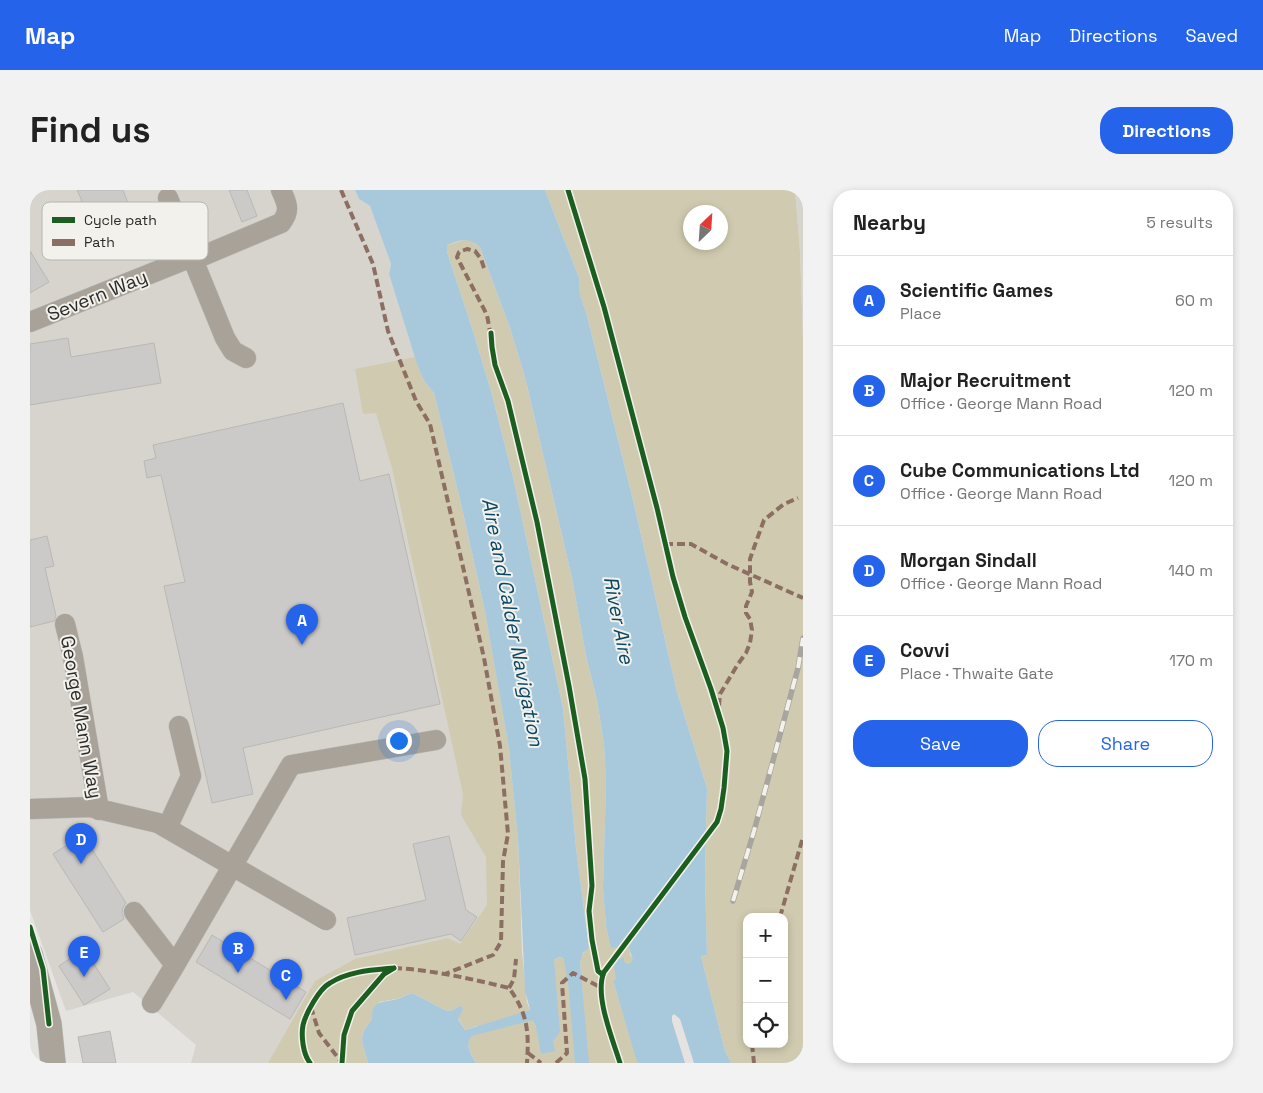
<!DOCTYPE html>
<meta charset="utf-8">
<style>
:root{--surface:#fff;--page:#f2f2f2;--text:#222;--muted:#767676;--line:#e0e0e0;--accent:#2563eb}
body{margin:0;font-family:"Space Grotesk",sans-serif;background:var(--page);color:var(--text)}
.controls{position:absolute;right:15px;bottom:15px;display:grid;overflow:hidden;border-radius:10px;box-shadow:0 2px 8px #0003}
.controls button{width:45px;height:45px;display:grid;place-items:center;padding:0;border:0;border-bottom:1px solid var(--line);background:var(--surface);color:var(--text);font:25px sans-serif}
.compass{position:absolute;left:653px;top:15px;width:45px;height:45px;border-radius:50%;background:var(--surface);box-shadow:0 2px 8px #0003;rotate:25deg}
.you{position:absolute;left:368px;top:550px;width:18px;height:18px;margin:-12px;border:4px solid #fff;border-radius:50%;background:#1a73e8;box-shadow:0 0 0 8px #1a73e833}
.badge{display:grid;place-items:center;width:32px;height:32px;border-radius:50%;background:var(--accent);color:#fff;font-size:16px;font-weight:700}
.pin{position:absolute;translate:-50% -41px;filter:drop-shadow(0 1px 2px #0008)}
.pin::after{content:'';position:absolute;top:26px;width:18px;height:15px;background:inherit;clip-path:polygon(0 0,100% 0,50% 100%)}
.list{margin:0;padding:0;list-style:none}
h2{display:flex;justify-content:space-between;align-items:center;height:65px;margin:0;padding:0 20px;font-size:21px}
h2 small{font-size:16px;font-weight:400;color:var(--muted)}
.list li{display:grid;grid-template-columns:32px 1fr auto;gap:15px;align-items:center;box-sizing:border-box;height:90px;padding:0 20px;border-top:1px solid var(--line)}
.list b{display:block;font-size:19px;white-space:nowrap}
.list p{margin:0;font-size:16px;white-space:nowrap;color:var(--muted)}
.list em{font-size:16px;font-style:normal;color:var(--muted)}
.actions{display:flex;gap:10px;padding:15px 20px}
.actions a{flex:1;padding:11px 0;border:1px solid var(--accent);border-radius:20px;text-align:center;font-size:18px;color:var(--accent)}
.actions .main{background:var(--accent);color:#fff}
.icon{flex:none;width:28px;height:28px;fill:none;stroke:currentColor;stroke-width:2;stroke-linecap:round;stroke-linejoin:round}
.map{position:relative;flex:none;width:773px;height:873px;overflow:hidden;border-radius:20px}
header{display:flex;align-items:center;gap:30px;box-sizing:border-box;height:70px;padding:0 25px;background:var(--accent);color:#fff}
header strong{font-size:24px}
nav{display:flex;gap:28px;margin-inline-start:auto;font-size:18px}
.intro{display:flex;align-items:center;justify-content:space-between;box-sizing:border-box;height:120px;padding:0 30px}
h1{margin:0;font-size:35px}
.button{padding:12px 22px;border-radius:20px;background:var(--accent);color:#fff;font-size:18px;font-weight:700}
main{display:flex;gap:30px;padding:0 30px}
aside{flex:1;background:var(--surface);border-radius:20px;box-shadow:0 2px 8px #0003}
.map>svg:first-child{display:block}
.built{fill:#d6d4cd}
.green{fill:#d0cbb0;fill-rule:evenodd}
.water{fill:#a8c9dc}
.building{fill:#cbcac8;stroke:#b9b8b6}
.lines{fill:none;stroke-linecap:round;stroke-linejoin:round}
.minor-casing{stroke:#bebebc;stroke-width:21}
.major-casing{stroke:#bebebc;stroke-width:26}
.minor{stroke:#a8a299;stroke-width:20}
.major{stroke:#aaa49b;stroke-width:25}
.rail-casing{stroke:#a8a59f;stroke-width:5.5}
.rail{stroke:#f2f1ec;stroke-width:4;stroke-dasharray:11;stroke-linecap:butt}
.quiet{stroke:#8d6e63;stroke-width:4;stroke-dasharray:8 4;stroke-linecap:butt}
.cycleway-casing{stroke:#f2f1ec;stroke-width:8}
.cycleway{stroke:#1b5e20;stroke-width:5}
.labels{text-anchor:middle;stroke-width:4;stroke-linejoin:round;paint-order:stroke}
.street-label{font-size:19px;fill:#2c2b29;stroke:#f2f1ec}
.water-label{font-size:20px;font-style:italic;fill:#094663;stroke:#f2f1ec}
.key{fill:#f2f1ec;stroke:#b7b6b2;stroke-width:1}
.key-label{font-size:14px;fill:#2c2b29}
</style>
<header>
<strong>Map</strong>
<nav><a>Map</a><a>Directions</a><a>Saved</a></nav>
</header>
<div class="intro"><h1>Find us</h1><a class="button">Directions</a></div>
<main>
<div class="map">
<svg width="773" height="873" viewBox="0 0 773 873">
<rect width="100%" height="100%" fill="#e4e3e0"/>
<path class="built" d="M 0,0 L 325,0 L 329,9 L 340,16 L 361,74 L 359,84 L 387,173 L 455,421 L 479,559 L 488,649 L 491,728 L 238,873 L 161,873 L 166,855 L 103,802 L 36,821 L 0,720 Z
M 765,0 L 773,0 L 773,149 L 770,61 Z"/>
<path class="green" d="M 515,0 L 765,0 L 770,61 L 773,149 L 773,873 L 701,873 L 695,861 L 671,766 L 677,765 L 675,685 L 677,598 L 647,502 L 604,314 L 556,122 L 550,105 L 549,88 ZM 660,22 L 690,22 L 690,52 L 660,52 ZM 717,727 L 754,727 L 754,854 L 717,854 Z
M 437,49 L 443,52 L 450,57 L 480,138 L 495,187 L 542,388 L 556,466 L 567,510 L 574,555 L 576,594 L 573,698 L 576,736 L 581,757 L 593,748 L 598,747 L 600,750 L 599,752 L 600,765 L 604,770 L 599,775 L 594,772 L 586,789 L 583,790 L 608,873 L 446,873 C 443,866 432,852 442,846 C 444,844 447,844 450,843 L 447,836 L 435,840 L 428,828 L 432,822 L 429,816 L 423,820 L 417,821 L 382,803 L 366,809 L 349,812 L 342,822 L 342,829 C 327,848 332,850 338,873 L 238,873 L 285,791 L 325,769 L 418,748 L 430,754 L 457,715 L 456,667 L 431,625 L 433,604 L 362,278 L 346,223 L 333,224 L 325,179 L 385,167 L 394,191 L 404,203 L 431,314 L 455,421 L 479,559 L 488,649 L 492,762 L 497,812 L 506,837 L 523,851 L 524,771 L 525,769 L 530,767 L 533,768 L 534,771 L 552,790 C 550,775 547,769 559,757 L 546,658 L 533,518 L 483,287 L 461,201 L 443,141 L 417,62 L 417,55 Z"/>
<path class="water" d="M 325,0 L 515,0 L 549,88 L 550,105 L 556,122 L 604,314 L 647,502 L 677,598 L 675,685 L 677,765 L 671,766 L 695,861 L 701,873 L 664,873 L 650,829 L 644,824 L 642,826 L 642,831 L 655,873 L 608,873 L 606,869 L 583,790 L 586,789 L 583,770 L 594,768 L 594,772 L 599,774 L 603,770 C 601,764 597,757 600,750 L 598,747 L 593,748 L 592,757 L 581,758 L 576,736 L 573,698 L 576,594 L 574,555 L 567,510 L 556,466 L 542,388 L 495,187 L 480,138 L 450,57 C 437,47 432,50 417,55 L 417,62 L 443,141 L 461,201 L 483,287 L 533,518 L 546,658 L 559,758 L 553,763 L 550,773 L 559,873 L 545,873 L 538,792 L 534,771 L 533,768 L 530,767 L 525,769 L 524,771 L 530,842 L 523,851 L 525,861 L 511,864 L 506,837 L 503,830 L 442,846 C 434,855 441,864 446,873 L 338,873 C 332,850 327,848 342,829 C 341,809 353,813 367,809 C 372,807 377,805 382,803 L 417,821 L 423,820 L 429,816 L 433,818 L 432,822 L 428,829 L 435,840 L 500,820 L 495,800 L 488,649 L 479,559 L 455,421 L 431,314 L 404,203 L 394,191 L 387,174 L 359,84 L 361,74 L 340,16 L 329,9 Z"/>
<path class="building" d="M 47,0 L 93,0 L 106,34 L 28,66 L 13,27 L 52,11 Z
M 199,0 L 217,0 L 227,26 L 212,32 Z
M 0,61 L 19,92 L 0,103 Z
M 38,148 L 41,167 L 124,153 L 131,193 L 0,215 L 0,154 Z
M 313,213 L 330,291 L 359,284 L 410,514 L 213,558 L 223,604 L 182,613 L 134,396 L 155,392 L 131,285 L 117,288 L 114,271 L 126,268 L 123,255 Z
M 17,346 L 24,376 L 15,378 L 26,426 L 24,431 L 0,437 L 0,350 Z
M 53,645 L 96,713 L 93,717 L 92,723 L 94,729 L 73,742 L 23,664 Z
M 419,646 L 436,720 L 447,727 L 431,751 L 421,744 L 325,765 L 317,728 L 396,710 L 383,654 Z
M 182,745 L 276,802 L 260,829 L 166,772 Z
M 54,759 L 80,799 L 54,815 L 29,776 Z
M 80,841 L 86,873 L 53,873 L 48,847 Z"/>
<g class="lines">
<g class="minor-casing">
<path id="minor" d="M 138,8 L 195,148 L 203,161 L 216,168
M 163,70 L 251,33 C 261,21 257,13 251,0
M 0,132 L 162,67
M 35,434 L 43,467 L 69,620
M 0,619 L 60,617 L 128,633 L 296,730
M 137,638 L 161,586 L 149,536
M 104,722 L 145,775 L 261,575 L 406,550
M 122,813 L 145,775"/>
</g>
<g class="major-casing">
<path id="major" d="M 0,764 L 19,834 L 23,873"/>
</g>
<use href="#minor" class="minor"/>
<use href="#major" class="major"/>
<g class="rail-casing">
<path id="rail" d="M 703,711 L 724,641 L 768,478 L 773,448"/>
</g>
<use href="#rail" class="rail"/>
<path class="quiet" d="M 311,0 L 343,74 L 358,141 L 386,211 L 400,234 L 454,468 L 470,556 L 478,644 L 473,671 L 471,752 L 463,765 L 415,784
M 454,78 L 451,69 L 445,61 L 437,59 L 429,62 L 427,67 L 430,73 L 457,125 L 461,147
M 635,354 L 661,354 L 697,374 L 773,408
M 689,516 L 690,504 L 708,474 L 716,463 L 720,453 L 722,440 L 720,429 L 716,423 L 716,416 L 722,402 L 720,392 L 720,369 L 726,352 L 734,330 L 754,314 L 768,308
M 750,727 L 773,647
M 364,778 C 403,780 442,789 479,798 C 498,824 499,842 497,873
M 479,798 L 484,789 L 486,769
M 281,817 L 289,843 L 312,873
M 722,854 L 724,873
M 498,863 L 511,873
M 526,873 L 537,863 L 532,793 L 543,783 L 570,797"/>
<g class="cycleway-casing">
<path id="cycleway" d="M 538,0 L 574,117 L 627,318 L 643,387 L 655,427 L 681,499 L 693,538 L 697,561 L 694,598 L 691,619 L 687,632 L 574,782 C 564,805 583,850 590,873
M 461,143 L 462,157 L 465,175 L 478,211 L 507,332 L 539,496 L 555,589 L 562,696 L 559,721 L 562,750 L 568,781 L 573,785
M 0,737 L 13,779 L 19,834
M 280,873 C 273,864 271,846 273,835 C 276,823 289,799 300,793 C 319,781 343,780 364,778
M 312,873 L 314,845 L 322,821 L 354,784 L 364,778"/>
</g>
<use href="#cycleway" class="cycleway"/>
</g>
<g class="labels">
<g class="street-label">
<text transform="translate(67 105) rotate(-22)" y="7">Severn Way</text>
<text transform="translate(52 527) rotate(80)" y="7">George Mann Way</text>
</g>
<g class="water-label">
<text transform="translate(589 430) rotate(79)" y="7">River Aire</text>
<text transform="translate(483 432) rotate(79)" y="7">Aire and Calder Navigation</text>
</g>
</g>
<rect x="12" y="12" width="166" height="58" rx="8" class="key"/>
<rect x="22" y="27" width="23" height="6" fill="#1b5e20"/>
<rect x="22" y="49" width="23" height="7" fill="#8d6e63"/>
<g class="key-label">
<text x="54" y="35">Cycle path</text>
<text x="54" y="57">Path</text>
</g>
</svg>
<div class="controls">
<button>+</button>
<button>−</button>
<button><svg class="icon" aria-label="locate" viewBox="0 0 24 24"><circle cx="12" cy="12" r="6"/><path d="M12 2v4M12 18v4M2 12h4M18 12h4"/></svg></button>
</div>
<svg class="compass" viewBox="-18 -18 36 36"><path d="M0-13l5 13h-10z" fill="#e53935"/><path d="M0 13l5-13h-10z" fill="#767676"/></svg>
<div class="you"></div>
<div class="pin badge" style="left:272px;top:455px">A</div>
<div class="pin badge" style="left:208px;top:783px">B</div>
<div class="pin badge" style="left:256px;top:810px">C</div>
<div class="pin badge" style="left:51px;top:674px">D</div>
<div class="pin badge" style="left:54px;top:787px">E</div>
</div>
<aside>
<h2>Nearby<small>5 results</small></h2>
<ul class="list">
<li><span class="badge">A</span><div><b>Scientific Games</b><p>Place</p></div><em>60 m</em></li>
<li><span class="badge">B</span><div><b>Major Recruitment</b><p>Office · George Mann Road</p></div><em>120 m</em></li>
<li><span class="badge">C</span><div><b>Cube Communications Ltd</b><p>Office · George Mann Road</p></div><em>120 m</em></li>
<li><span class="badge">D</span><div><b>Morgan Sindall</b><p>Office · George Mann Road</p></div><em>140 m</em></li>
<li><span class="badge">E</span><div><b>Covvi</b><p>Place · Thwaite Gate</p></div><em>170 m</em></li>
</ul>
<div class="actions"><a class="main">Save</a><a>Share</a></div>
</aside>
</main>
